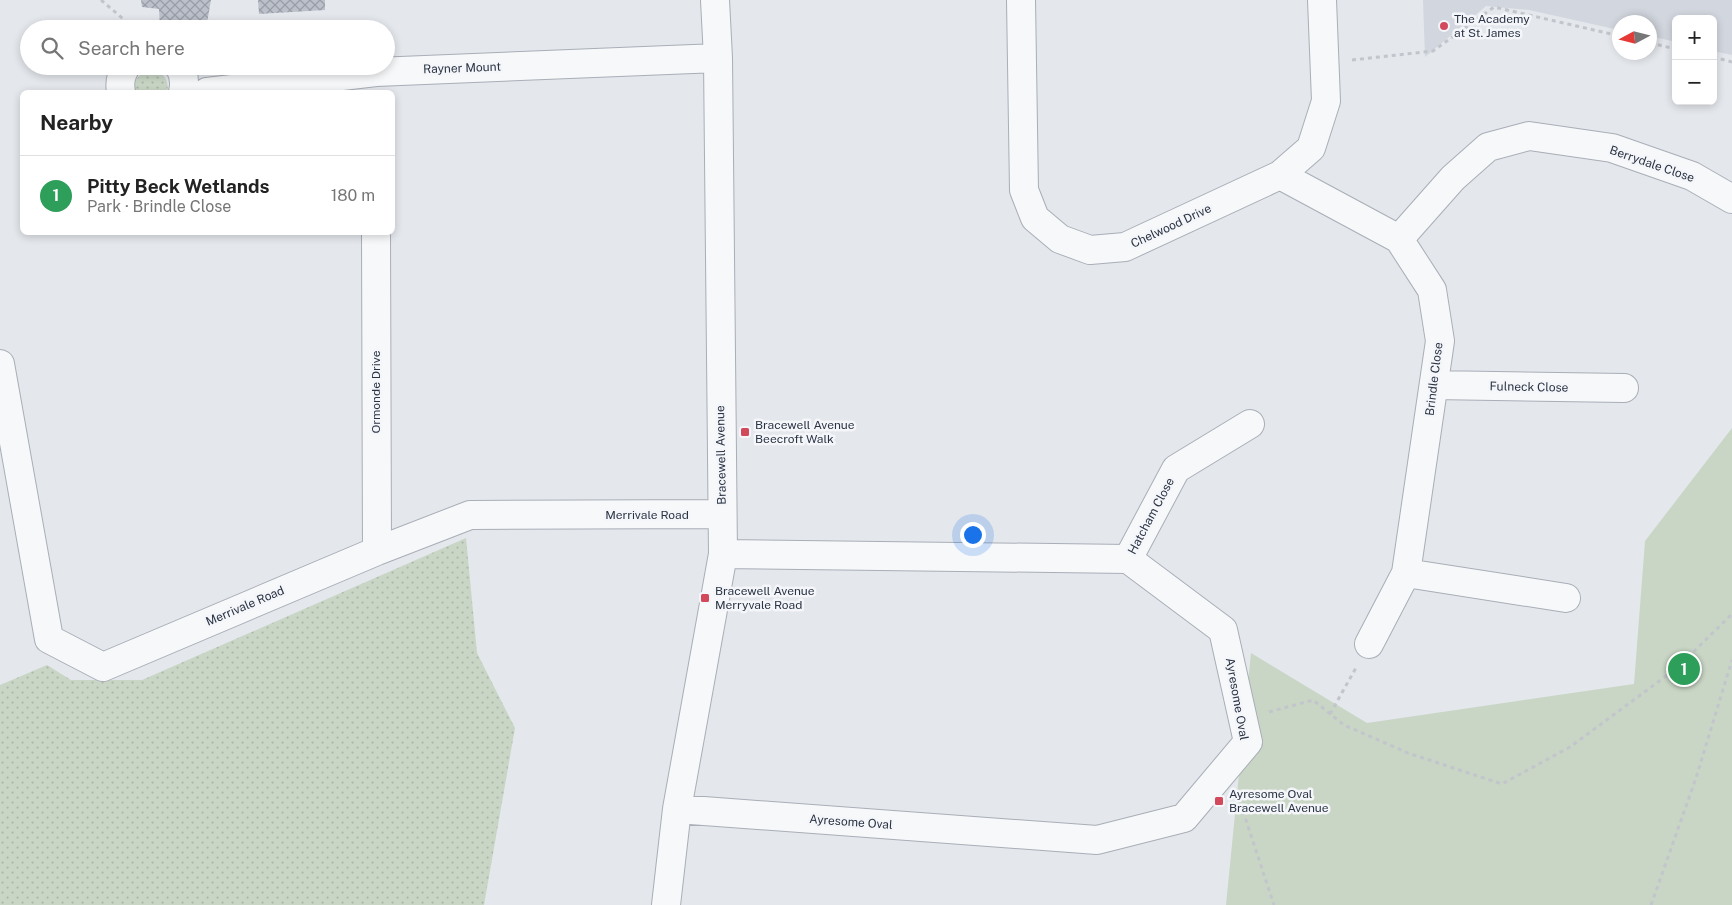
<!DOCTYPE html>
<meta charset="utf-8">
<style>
:root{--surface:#fff;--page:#f6f6f6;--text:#222;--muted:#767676;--line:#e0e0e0;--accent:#0f766e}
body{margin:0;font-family:"Public Sans",sans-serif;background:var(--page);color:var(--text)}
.controls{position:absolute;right:15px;top:15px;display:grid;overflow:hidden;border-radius:8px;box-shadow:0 2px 8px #0003}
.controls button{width:45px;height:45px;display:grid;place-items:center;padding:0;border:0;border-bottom:1px solid var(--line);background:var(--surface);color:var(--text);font:25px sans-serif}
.compass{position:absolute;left:1612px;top:15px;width:45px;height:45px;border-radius:50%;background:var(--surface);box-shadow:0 2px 8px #0003;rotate:263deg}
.you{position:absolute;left:972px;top:534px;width:18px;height:18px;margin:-12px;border:4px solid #fff;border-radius:50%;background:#1a73e8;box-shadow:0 0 0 8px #1a73e833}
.badge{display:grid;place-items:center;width:32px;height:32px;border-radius:50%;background:var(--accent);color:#fff;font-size:16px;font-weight:700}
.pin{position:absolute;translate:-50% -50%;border:2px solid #fff;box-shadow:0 1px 5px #0006}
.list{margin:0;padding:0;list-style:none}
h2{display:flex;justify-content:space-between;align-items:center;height:65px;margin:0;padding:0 20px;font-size:21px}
h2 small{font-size:16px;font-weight:400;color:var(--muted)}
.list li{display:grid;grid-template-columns:32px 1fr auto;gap:15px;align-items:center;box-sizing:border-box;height:80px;padding:0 20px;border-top:1px solid var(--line)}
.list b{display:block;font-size:19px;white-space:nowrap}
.list p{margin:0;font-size:16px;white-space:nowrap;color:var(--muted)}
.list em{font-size:16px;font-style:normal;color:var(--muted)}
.icon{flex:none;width:28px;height:28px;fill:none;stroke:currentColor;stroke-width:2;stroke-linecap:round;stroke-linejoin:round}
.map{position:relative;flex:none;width:1732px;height:905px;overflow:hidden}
.search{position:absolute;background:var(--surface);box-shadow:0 2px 8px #0003;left:20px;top:20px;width:375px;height:55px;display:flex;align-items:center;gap:12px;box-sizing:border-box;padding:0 18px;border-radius:28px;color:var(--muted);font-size:19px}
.panel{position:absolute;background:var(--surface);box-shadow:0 2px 8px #0003;left:20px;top:90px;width:375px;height:145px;border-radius:8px}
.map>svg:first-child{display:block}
.built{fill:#d2d6de}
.grass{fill:url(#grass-dots)}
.park{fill:#c9d6c5}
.building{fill:url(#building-cross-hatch)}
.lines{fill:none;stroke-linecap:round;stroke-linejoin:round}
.street-casing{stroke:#a9aeb7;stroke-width:30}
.path{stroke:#c2c5cb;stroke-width:3;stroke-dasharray:4 4;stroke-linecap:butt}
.street{stroke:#f7f8fa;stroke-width:28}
.poi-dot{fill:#d1495b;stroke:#f4f6f9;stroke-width:2}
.labels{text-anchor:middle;stroke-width:5;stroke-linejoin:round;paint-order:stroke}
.poi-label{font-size:12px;fill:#2b3445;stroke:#f4f6f9;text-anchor:start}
.street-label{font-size:12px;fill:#2b3445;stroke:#f4f6f9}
</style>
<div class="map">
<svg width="1732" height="905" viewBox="0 0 1732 905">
<defs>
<pattern id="grass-dots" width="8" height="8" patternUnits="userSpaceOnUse" patternTransform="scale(1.25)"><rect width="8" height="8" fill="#c9d6c5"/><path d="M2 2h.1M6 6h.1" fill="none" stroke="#adb8ab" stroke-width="1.8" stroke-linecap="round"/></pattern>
<pattern id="building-cross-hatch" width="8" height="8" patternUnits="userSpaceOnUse" patternTransform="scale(1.25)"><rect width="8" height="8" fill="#bbc0ca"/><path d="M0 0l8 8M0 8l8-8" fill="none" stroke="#989da6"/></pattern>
</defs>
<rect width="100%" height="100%" fill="#e4e7ec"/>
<path class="built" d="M 1423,0 L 1732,0 L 1732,55 L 1713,51 L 1713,19 L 1676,19 L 1676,42 L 1650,36 L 1650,22 L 1620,22 L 1619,30 L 1529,10 L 1486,6 L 1425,57 Z"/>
<path class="grass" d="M 151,70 C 163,72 170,80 167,92 L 135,92 C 133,80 139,73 151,70 Z
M 466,538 L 477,653 L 515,728 L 484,905 L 0,905 L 0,685 L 47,665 L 71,680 L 142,680 Z"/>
<path class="park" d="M 1732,428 L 1732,905 L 1226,905 L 1251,653 L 1367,723 L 1634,684 L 1645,541 Z"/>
<path class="building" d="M 141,0 L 211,0 L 206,29 L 160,29 L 159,9 L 142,7 Z
M 258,0 L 325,0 L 325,10 L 259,14 Z"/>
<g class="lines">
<g class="street-casing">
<path id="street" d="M 1021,0 L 1024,190 L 1035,218 L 1060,239 L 1090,250 L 1125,247 L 1280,175 L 1311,148 L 1326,101 L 1322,0
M 179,66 C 185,75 185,83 183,92
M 121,92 C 119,82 121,75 126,66
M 207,92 L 376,72 L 718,58
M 1280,175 L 1399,239 L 1432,290 L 1440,341 L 1406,573 L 1369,644
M 376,232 L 377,551
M 1399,239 L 1453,178 L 1488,147 L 1529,136 L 1612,148 L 1692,176 L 1732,199
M 0,364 L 49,639 L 103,667 L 377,551 L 470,515 L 722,514
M 1434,385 L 1624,388
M 1128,559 L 1176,469 L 1250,424
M 1406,573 L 1566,598
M 677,809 L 1097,840 L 1184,818 L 1248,742 L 1223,630 L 1128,559 L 723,554
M 666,905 L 677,809 L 723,554 L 718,58 L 715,0"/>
</g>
<path class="path" d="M 101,0 L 135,29
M 1650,43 L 1676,49
M 1713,57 L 1732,62
M 1352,60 L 1433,51 L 1494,7 L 1620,36
M 1269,712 L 1313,700 L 1344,725 L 1408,753 L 1502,784 L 1570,747 L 1677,668 L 1732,614
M 1330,714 L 1357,666
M 1238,796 L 1274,905
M 1651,905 L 1696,778 L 1732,660"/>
<use href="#street" class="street"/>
</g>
<g class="poi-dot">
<circle cx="1444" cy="26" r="5"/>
<rect x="740" y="427" width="10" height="10" rx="2.5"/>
<rect x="700" y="593" width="10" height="10" rx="2.5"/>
<rect x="1214" y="796" width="10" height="10" rx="2.5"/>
</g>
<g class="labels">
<g class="poi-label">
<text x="1454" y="23">The Academy<tspan x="1454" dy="14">at St. James</tspan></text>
<text x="755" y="429">Bracewell Avenue<tspan x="755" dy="14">Beecroft Walk</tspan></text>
<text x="715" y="595">Bracewell Avenue<tspan x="715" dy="14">Merryvale Road</tspan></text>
<text x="1229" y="798">Ayresome Oval<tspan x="1229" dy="14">Bracewell Avenue</tspan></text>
</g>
<g class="street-label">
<text transform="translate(462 68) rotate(-2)" y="4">Rayner Mount</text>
<text transform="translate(1652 164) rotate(19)" y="4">Berrydale Close</text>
<text transform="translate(1171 226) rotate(-25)" y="4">Chelwood Drive</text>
<text transform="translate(1434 379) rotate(-83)" y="4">Brindle Close</text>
<text transform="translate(1529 387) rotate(1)" y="4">Fulneck Close</text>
<text transform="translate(376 392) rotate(-90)" y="4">Ormonde Drive</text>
<text transform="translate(721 455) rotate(-91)" y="4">Bracewell Avenue</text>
<text x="647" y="519">Merrivale Road</text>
<text transform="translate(1151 516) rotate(-62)" y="4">Hatcham Close</text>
<text transform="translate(245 606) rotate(-23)" y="4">Merrivale Road</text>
<text transform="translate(1237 699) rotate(80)" y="4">Ayresome Oval</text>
<text transform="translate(851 822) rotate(4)" y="4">Ayresome Oval</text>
</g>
</g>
</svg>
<div class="controls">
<button>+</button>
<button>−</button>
</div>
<svg class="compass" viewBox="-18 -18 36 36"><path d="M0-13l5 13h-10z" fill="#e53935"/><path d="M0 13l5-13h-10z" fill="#767676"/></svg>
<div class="you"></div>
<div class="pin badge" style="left:1684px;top:669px;background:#2e9e5b">1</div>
<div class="search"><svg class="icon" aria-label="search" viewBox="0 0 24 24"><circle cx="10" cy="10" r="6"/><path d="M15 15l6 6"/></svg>Search here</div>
<section class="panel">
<h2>Nearby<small></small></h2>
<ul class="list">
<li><span class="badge" style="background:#2e9e5b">1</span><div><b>Pitty Beck Wetlands</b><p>Park · Brindle Close</p></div><em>180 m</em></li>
</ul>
</section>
</div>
